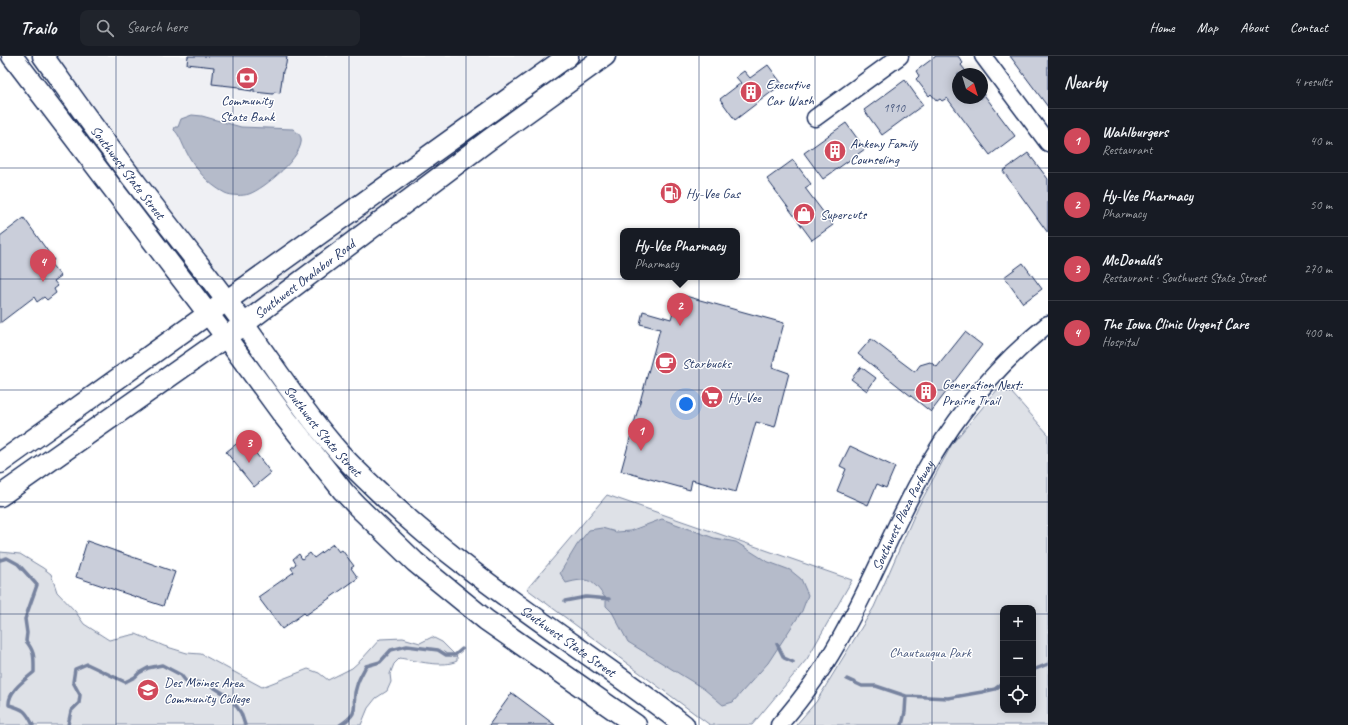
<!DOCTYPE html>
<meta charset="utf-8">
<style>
:root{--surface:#171b24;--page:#20242c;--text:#f1f3f6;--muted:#9ea1a6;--line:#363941;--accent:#d1495b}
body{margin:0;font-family:Caveat,sans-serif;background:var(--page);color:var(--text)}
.controls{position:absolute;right:12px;bottom:12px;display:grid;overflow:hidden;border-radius:8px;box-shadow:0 2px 10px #0003}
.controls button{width:36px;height:36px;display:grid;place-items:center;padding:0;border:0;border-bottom:1px solid var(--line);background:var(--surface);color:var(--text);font:20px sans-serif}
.compass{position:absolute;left:952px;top:12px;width:36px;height:36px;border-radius:50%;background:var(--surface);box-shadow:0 2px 10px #0003;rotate:142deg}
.you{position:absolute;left:686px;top:348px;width:14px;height:14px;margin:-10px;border:3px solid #fff;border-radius:50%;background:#1a73e8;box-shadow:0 0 0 6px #1a73e833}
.badge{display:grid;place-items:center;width:26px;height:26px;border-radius:50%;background:var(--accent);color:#fff;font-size:13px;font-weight:700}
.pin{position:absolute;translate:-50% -33px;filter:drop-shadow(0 1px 2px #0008)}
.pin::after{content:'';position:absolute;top:21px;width:14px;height:12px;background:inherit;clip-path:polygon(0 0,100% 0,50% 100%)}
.popup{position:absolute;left:620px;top:172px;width:120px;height:52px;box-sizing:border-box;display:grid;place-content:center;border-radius:8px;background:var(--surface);filter:drop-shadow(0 1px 3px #0005);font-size:13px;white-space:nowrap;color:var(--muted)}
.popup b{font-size:15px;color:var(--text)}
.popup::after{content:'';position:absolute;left:50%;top:100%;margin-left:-8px;border:8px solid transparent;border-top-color:var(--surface)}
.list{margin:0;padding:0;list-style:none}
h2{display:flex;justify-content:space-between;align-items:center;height:52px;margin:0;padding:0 16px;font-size:17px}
h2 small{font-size:13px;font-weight:400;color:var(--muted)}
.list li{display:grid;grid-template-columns:26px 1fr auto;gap:12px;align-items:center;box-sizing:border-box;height:64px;padding:0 16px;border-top:1px solid var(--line)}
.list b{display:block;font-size:15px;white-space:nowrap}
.list p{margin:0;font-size:13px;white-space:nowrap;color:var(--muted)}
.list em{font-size:13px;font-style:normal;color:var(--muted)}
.icon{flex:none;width:22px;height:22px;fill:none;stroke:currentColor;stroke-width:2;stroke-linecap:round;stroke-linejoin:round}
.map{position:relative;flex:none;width:1048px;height:669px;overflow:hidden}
header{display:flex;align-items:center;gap:24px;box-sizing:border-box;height:56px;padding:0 20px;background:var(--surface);border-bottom:1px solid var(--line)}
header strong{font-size:19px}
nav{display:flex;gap:22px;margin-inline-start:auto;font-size:14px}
.search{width:280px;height:36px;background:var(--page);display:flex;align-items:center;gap:10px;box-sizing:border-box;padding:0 14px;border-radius:8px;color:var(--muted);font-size:15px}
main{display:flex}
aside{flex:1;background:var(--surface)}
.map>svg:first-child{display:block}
.built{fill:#eff0f4}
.green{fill:#dee1e7;stroke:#7c88a2;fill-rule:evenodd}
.water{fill:#b5bbca;stroke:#77839f}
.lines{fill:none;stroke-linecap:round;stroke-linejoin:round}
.stream{stroke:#77839f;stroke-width:3.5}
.building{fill:#caceda;stroke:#1b2f5e}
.minor-casing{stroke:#1b2f5e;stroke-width:19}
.major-casing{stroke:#1b2f5e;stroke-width:23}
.minor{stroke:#fff;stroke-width:16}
.major{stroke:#fff;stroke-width:20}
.grid{fill:none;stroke:#1b2f5e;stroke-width:1;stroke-opacity:0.55}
.labels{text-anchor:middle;stroke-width:3;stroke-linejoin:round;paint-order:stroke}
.number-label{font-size:12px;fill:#47577d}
.poi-label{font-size:14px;fill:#1b2f5e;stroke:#fff;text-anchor:start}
.street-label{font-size:14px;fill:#1b2f5e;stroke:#fff}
.park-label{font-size:14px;fill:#4c5c80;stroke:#fff}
</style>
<header>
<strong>Trailo</strong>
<div class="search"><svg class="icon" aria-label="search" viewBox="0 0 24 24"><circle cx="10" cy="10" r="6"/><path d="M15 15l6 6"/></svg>Search here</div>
<nav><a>Home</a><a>Map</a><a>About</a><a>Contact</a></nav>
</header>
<main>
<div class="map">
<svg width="1048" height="669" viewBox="0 0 1048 669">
<rect width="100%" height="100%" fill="#fff"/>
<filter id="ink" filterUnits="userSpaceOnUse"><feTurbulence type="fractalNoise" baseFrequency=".025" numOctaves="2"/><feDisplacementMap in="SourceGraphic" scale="8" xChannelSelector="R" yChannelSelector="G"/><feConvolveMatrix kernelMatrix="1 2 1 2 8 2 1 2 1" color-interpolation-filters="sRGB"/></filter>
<g filter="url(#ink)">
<path class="built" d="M 43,0 L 605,0 L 244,268 Z"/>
<path class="green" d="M 1003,327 L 1048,378 L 1048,669 L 796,669 L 816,646 L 874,551 L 917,453 L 952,388 ZM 1003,552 L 1033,552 L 1033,654 L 1003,654 Z
M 607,439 L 852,524 L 807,603 L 752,669 L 710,669 L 527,533 Z
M 0,496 L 20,498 L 43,512 L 51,518 L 57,536 L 75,555 L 84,568 L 109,584 L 136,578 L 164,590 L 187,597 L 201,598 L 262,631 L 308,613 L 319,617 L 328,624 L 352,612 L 362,603 L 380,583 L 403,582 L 420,587 L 432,581 L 442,586 L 457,601 L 457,605 C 443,612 416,605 400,602 L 394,608 L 390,618 L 391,626 L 387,635 L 376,642 L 368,652 L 361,669 L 0,669 Z"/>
<path class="water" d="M 192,59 L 202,60 L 241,71 L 293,73 C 296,76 300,78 301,82 C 305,99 264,133 249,138 C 243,140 231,140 225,137 C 207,128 193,110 185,93 C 182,87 179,78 174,74 L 175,71 L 178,71 L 181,63 Z
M 662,463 L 714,482 L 736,486 L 766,505 L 790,514 L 801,523 L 808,539 L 802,555 L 768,607 L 733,646 L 723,649 L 704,633 L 628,586 L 612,556 L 606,550 L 606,543 C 592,523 589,521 566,527 L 560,517 L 577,489 L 589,474 L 602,472 L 616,476 L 630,475 Z"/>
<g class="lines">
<path class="stream" d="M 0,504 L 7,502 L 18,508 L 37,529 L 25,563 L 27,577 L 26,585 C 35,596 34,601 34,616 C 25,624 8,635 9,649 C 24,653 26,655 33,669
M 565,545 L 586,541 L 609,543
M 777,588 L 784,602 L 793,606
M 1033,614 L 1048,608
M 847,623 L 862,630 L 876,630 L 906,640 L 948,642 L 982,636 L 995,633 L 1003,627
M 68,669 L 71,655 L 79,647 L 80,639 L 73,626 L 75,613 L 87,608 L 125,626 L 135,621 L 139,617 L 148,612 L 162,609 L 181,619 L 188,628 L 195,626 L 210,629 L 231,642 L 241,657 L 245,669
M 340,669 C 364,654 349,650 357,629 C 359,622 363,616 366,610 L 380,606 L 391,594 L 407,590 L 438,594 L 446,599 L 455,599 L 462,593
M 902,669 L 905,656 L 906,640"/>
</g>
<path class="building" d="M 188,0 L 287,0 L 286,8 L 283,15 L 280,37 L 274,36 L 273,38 L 254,36 L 254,33 L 252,33 L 252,35 L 239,33 L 239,31 L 212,28 L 214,11 L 187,8 Z
M 936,0 L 958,0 L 963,7 L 961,9 L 968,18 L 958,18 L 958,42 L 982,42 L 982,36 L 1015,80 L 990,99 L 947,42 L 942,45 L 940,43 L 937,45 L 931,38 L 929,40 L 916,23 L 919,20 L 916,15 Z
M 1010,0 L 1048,0 L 1048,51 Z
M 768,9 L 782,28 L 735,64 L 720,43 L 741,27 L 736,21 L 744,15 L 750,22 Z
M 905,24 L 923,49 L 882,79 L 864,54 Z
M 846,67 L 865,93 L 823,123 L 804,97 Z
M 1028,97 L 1048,123 L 1048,177 L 1003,115 Z
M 793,104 L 811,128 L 805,132 L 833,169 L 812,184 L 767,123 Z
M 24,162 L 54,204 L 50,207 L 61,220 L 54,225 L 58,230 L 54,233 L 56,237 L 47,244 L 44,241 L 37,246 L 34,241 L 0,267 L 0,180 Z
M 1023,207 L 1042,233 L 1023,247 L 1004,221 Z
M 678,238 L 784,267 L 772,311 L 789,317 L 775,371 L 756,366 L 736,436 L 692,424 L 690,434 L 621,415 L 660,273 L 640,268 L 643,255 L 671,263 Z
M 965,276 L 982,289 L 931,356 L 858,298 L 871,283 L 915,316 L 920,309 L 930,306 L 937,311 Z
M 861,311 L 876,322 L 867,335 L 851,323 Z
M 244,382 L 271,417 L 254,431 L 226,396 Z
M 850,390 L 895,411 L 886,432 L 877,428 L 868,449 L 837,435 L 846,413 L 840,410 Z
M 87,485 L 175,516 L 163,550 L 76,521 Z
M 333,488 L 339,496 L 342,494 L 354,510 L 351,512 L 358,522 L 306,559 L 304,557 L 282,573 L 258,541 L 294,516 L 291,512 L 296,508 L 293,503 L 299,498 L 302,503 L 310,497 L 314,502 Z
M 512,637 L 555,669 L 489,669 Z"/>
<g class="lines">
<g class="minor-casing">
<g id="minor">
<path d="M 983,0 L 1048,87"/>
<path d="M 815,62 L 900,0"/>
<path id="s1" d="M 779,669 C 805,640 828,606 846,572 C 873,524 893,472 920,423 C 952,364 996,310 1048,268"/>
</g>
</g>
<g class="major-casing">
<g id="major">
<path d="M 12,0 L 225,280 L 283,359 L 343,435 L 357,450 L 415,506 L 486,564 L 636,669"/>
<path id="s2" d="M 43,0 C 66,32 88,64 112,95 C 150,147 191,197 229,248 C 264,294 294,344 332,388 C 346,405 362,420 378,435 C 471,525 582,590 684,669"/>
<path d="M 0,407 L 568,0"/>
<path id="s3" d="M 0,440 L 244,268 L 490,83 L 605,0"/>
</g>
</g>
<use href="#minor" class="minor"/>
<use href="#major" class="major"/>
</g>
</g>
<path class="grid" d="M 116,0 L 116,669M 233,0 L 233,669M 349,0 L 349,669M 466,0 L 466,669M 582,0 L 582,669M 699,0 L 699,669M 815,0 L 815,669M 932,0 L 932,669M 0,112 L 1048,112M 0,223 L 1048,223M 0,334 L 1048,334M 0,446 L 1048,446M 0,558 L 1003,558M 1033,558 L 1048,558"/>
<defs>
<g id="bank-disc" transform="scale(1.15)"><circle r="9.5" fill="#d1495b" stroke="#fff"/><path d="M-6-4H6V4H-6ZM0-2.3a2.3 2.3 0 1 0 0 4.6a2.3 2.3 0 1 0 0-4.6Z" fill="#fff"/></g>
<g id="building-disc" transform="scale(1.15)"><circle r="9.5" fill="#d1495b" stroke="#fff"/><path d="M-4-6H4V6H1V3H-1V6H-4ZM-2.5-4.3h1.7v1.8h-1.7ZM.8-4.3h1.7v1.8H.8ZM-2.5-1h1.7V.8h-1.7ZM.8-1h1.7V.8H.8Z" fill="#fff"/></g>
<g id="fuel-disc" transform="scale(1.15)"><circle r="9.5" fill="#d1495b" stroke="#fff"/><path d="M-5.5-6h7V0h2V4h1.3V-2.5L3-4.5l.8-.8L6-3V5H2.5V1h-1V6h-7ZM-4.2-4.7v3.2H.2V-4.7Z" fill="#fff"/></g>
<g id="shop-disc" transform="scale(1.15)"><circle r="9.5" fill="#d1495b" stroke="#fff"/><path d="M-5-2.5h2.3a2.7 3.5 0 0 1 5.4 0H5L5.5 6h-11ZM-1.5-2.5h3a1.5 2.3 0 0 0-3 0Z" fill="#fff"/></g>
<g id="cafe-disc" transform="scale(1.15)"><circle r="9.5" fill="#d1495b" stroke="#fff"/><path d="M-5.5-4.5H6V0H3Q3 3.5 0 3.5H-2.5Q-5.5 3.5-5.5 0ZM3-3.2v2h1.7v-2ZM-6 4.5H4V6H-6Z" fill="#fff"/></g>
<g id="supermarket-disc" transform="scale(1.15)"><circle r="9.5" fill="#d1495b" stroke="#fff"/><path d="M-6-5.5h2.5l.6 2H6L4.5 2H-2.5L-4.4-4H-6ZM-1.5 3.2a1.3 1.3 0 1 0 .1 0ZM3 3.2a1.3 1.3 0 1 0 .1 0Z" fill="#fff"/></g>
<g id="university-disc" transform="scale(1.15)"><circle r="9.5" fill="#d1495b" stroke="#fff"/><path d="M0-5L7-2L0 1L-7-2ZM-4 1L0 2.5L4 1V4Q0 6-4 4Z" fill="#fff"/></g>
</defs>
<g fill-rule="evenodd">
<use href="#bank-disc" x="247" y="22"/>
<use href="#building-disc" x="751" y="36"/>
<use href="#building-disc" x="835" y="95"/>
<use href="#fuel-disc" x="671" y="137"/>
<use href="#shop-disc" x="804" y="158"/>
<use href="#cafe-disc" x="666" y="307"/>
<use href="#building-disc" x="926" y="336"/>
<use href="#supermarket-disc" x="712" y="341"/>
<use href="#university-disc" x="148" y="634"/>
</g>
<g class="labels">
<g class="number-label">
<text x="894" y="56">1910</text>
</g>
<g class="poi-label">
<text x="766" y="33">Executive<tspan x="766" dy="16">Car Wash</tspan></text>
<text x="247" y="49" text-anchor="middle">Community<tspan x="247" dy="16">State Bank</tspan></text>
<text x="850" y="92">Ankeny Family<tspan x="850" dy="16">Counseling</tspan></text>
<text x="686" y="142">Hy-Vee Gas</text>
<text x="820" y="163">Supercuts</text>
<text x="682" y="312">Starbucks</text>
<text x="942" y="333">Generation Next:<tspan x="942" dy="16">Prairie Trail</tspan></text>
<text x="728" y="346">Hy-Vee</text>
<text x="164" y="631">Des Moines Area<tspan x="164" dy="16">Community College</tspan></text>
</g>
<g class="street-label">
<text dy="5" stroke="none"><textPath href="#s2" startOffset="144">Southwest State Street</textPath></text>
<text dy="5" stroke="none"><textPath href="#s3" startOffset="374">Southwest Oralabor Road</textPath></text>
<text dy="5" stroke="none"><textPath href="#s2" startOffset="468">Southwest State Street</textPath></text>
<text dy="5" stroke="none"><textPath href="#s1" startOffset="244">Southwest Plaza Parkway</textPath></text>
<text dy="5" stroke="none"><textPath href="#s2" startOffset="792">Southwest State Street</textPath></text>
</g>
<g class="park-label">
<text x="930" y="601">Chautauqua Park</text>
</g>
</g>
</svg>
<div class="controls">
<button>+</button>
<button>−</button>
<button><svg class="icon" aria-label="locate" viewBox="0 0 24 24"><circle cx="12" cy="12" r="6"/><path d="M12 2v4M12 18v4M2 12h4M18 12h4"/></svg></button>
</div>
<svg class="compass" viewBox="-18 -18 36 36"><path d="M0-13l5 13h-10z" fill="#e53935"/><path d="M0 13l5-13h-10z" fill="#9ea1a6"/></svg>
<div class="you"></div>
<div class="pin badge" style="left:641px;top:395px">1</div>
<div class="pin badge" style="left:680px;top:270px">2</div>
<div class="popup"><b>Hy-Vee Pharmacy</b>Pharmacy</div>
<div class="pin badge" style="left:249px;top:407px">3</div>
<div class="pin badge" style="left:43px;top:226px">4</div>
</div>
<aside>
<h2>Nearby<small>4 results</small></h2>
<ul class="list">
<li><span class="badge">1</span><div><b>Wahlburgers</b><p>Restaurant</p></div><em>40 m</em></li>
<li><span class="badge">2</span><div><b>Hy-Vee Pharmacy</b><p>Pharmacy</p></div><em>50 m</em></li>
<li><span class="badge">3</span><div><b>McDonald's</b><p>Restaurant · Southwest State Street</p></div><em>270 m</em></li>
<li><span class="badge">4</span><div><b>The Iowa Clinic Urgent Care</b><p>Hospital</p></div><em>400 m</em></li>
</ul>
</aside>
</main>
